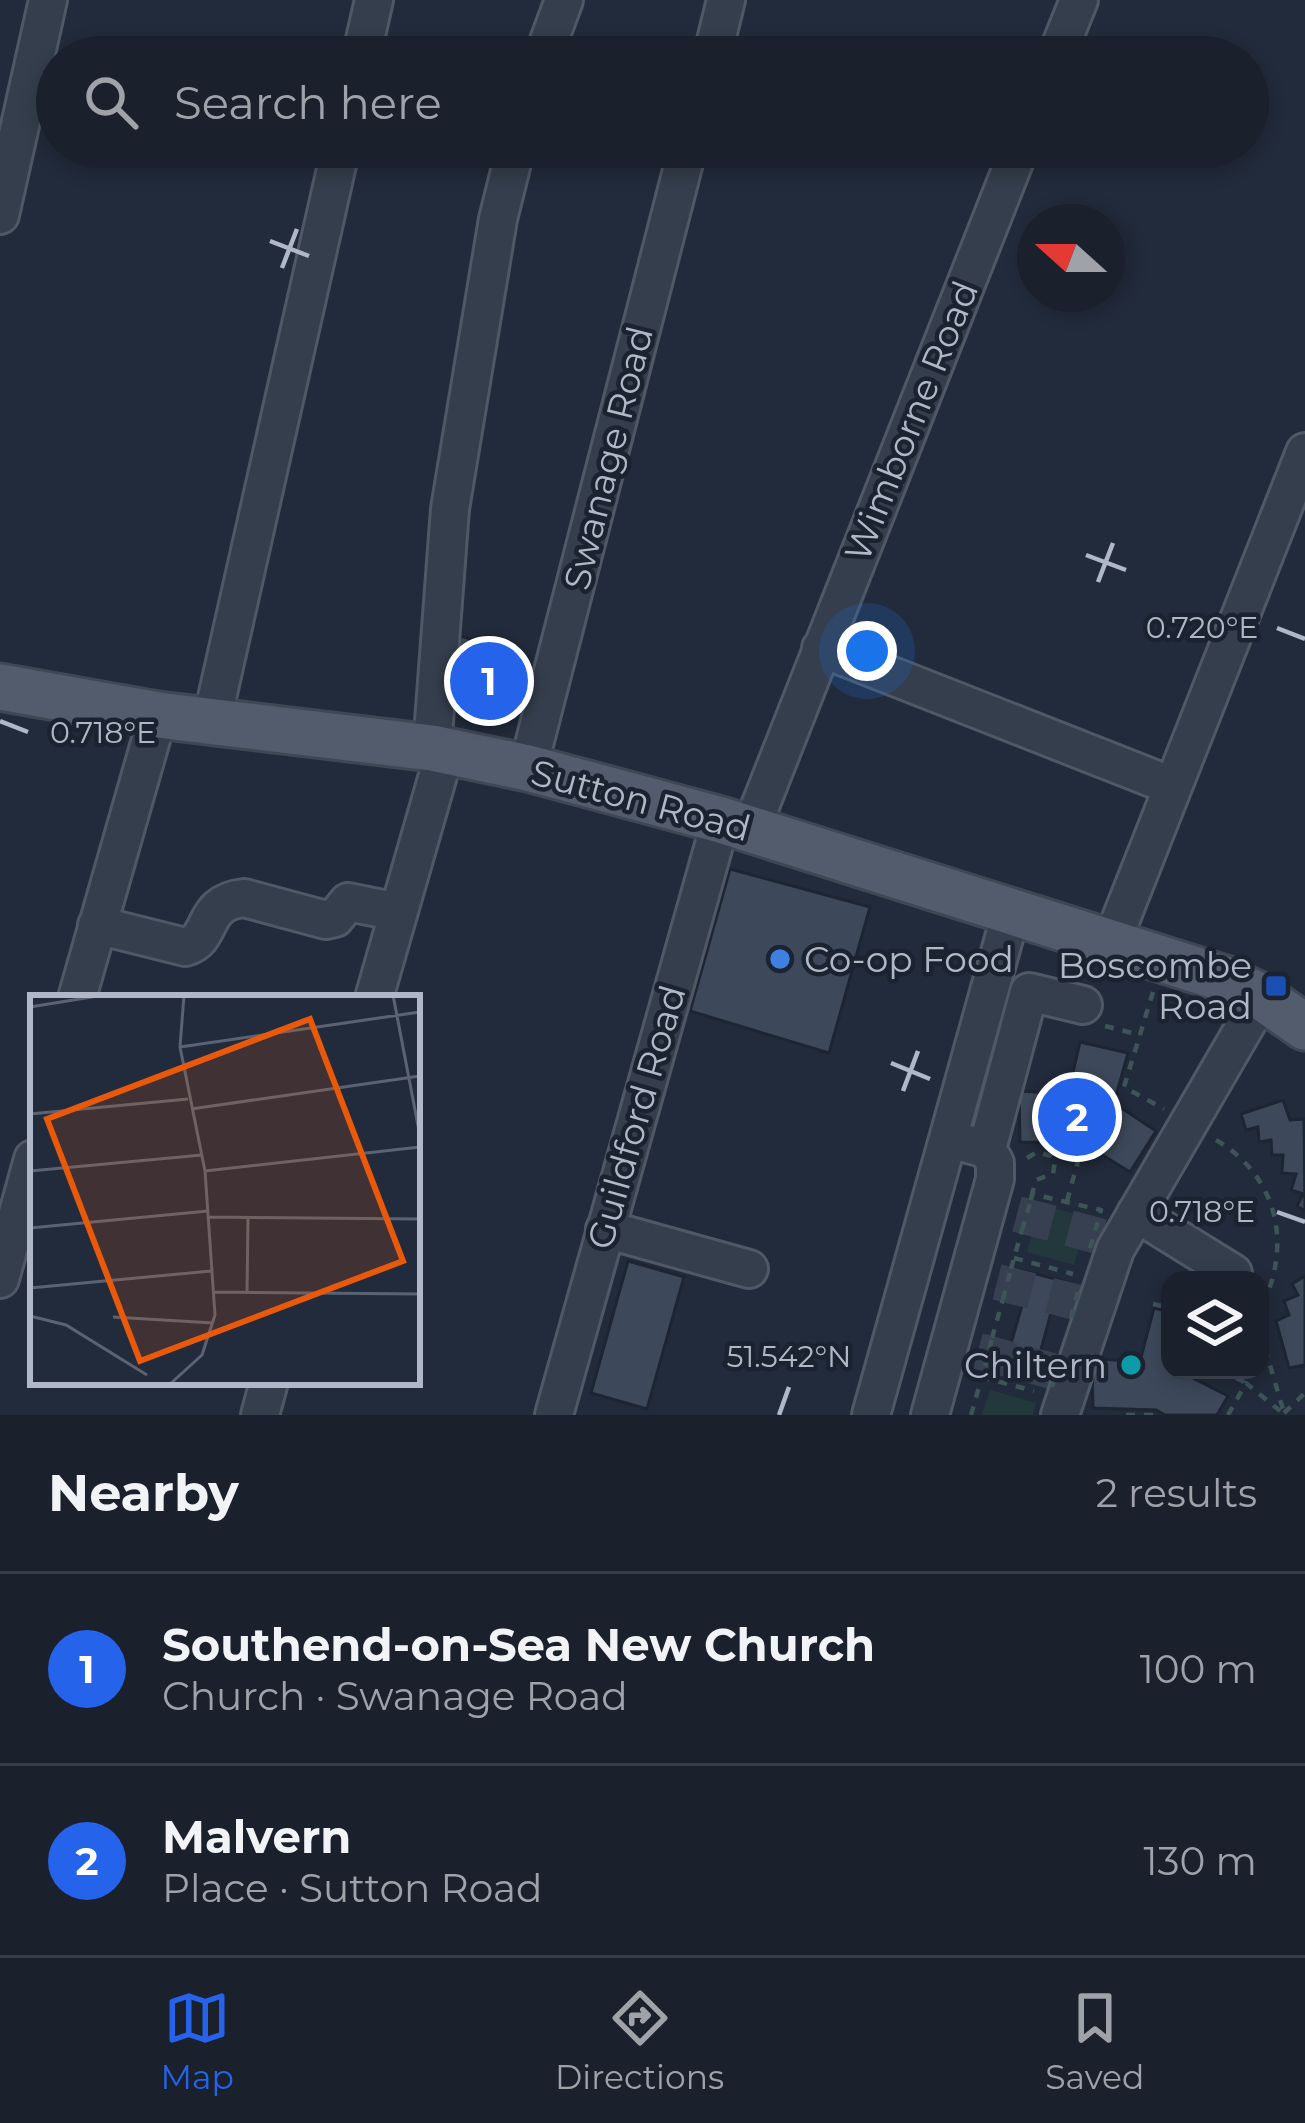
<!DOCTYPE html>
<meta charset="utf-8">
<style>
:root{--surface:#1a202c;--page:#272d38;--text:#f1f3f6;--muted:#9fa3a9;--line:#383e48;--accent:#2563eb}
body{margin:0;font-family:Montserrat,sans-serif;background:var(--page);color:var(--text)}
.controls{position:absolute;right:36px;bottom:36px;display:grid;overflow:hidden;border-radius:24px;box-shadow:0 6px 18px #0003}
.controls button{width:108px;height:108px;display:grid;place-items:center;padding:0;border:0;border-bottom:3px solid var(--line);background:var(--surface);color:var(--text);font:60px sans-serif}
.compass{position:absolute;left:1017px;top:204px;width:108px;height:108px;border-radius:50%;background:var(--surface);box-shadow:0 6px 18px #0003;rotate:291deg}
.you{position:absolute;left:867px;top:651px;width:42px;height:42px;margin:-30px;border:9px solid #fff;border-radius:50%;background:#1a73e8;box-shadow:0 0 0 18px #1a73e833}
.badge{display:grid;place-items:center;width:78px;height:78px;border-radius:50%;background:var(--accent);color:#fff;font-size:39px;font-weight:700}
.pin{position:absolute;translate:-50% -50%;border:6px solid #fff;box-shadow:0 3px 12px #0006}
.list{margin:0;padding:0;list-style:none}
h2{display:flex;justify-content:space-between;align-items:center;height:156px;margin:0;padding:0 48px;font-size:51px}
h2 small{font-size:39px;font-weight:400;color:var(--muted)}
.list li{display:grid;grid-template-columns:78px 1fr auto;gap:36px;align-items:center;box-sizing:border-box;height:192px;padding:0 48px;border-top:3px solid var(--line)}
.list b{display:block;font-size:45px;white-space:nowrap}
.list p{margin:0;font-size:39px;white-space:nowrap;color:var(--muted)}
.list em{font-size:39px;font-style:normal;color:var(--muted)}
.icon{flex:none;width:66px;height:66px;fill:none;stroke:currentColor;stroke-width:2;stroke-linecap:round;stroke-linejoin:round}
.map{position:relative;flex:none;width:1305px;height:1415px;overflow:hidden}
.search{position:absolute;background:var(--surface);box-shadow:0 6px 18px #0003;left:36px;right:36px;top:36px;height:132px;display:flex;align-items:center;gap:30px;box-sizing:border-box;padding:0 42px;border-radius:66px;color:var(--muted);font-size:45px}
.sheet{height:540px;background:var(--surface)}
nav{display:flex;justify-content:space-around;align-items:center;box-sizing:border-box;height:168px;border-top:3px solid var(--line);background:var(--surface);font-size:33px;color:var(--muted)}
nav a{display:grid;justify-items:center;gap:6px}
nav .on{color:var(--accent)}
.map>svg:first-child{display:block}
.green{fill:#23383c}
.building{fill:#3d495b;stroke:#1d2532;stroke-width:3}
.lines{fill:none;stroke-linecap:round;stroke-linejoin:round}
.minor-tunnel{stroke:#374050;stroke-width:36;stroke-dasharray:36 18;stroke-linecap:butt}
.minor-casing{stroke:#505866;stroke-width:42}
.major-casing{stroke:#3f4754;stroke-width:51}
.path{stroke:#3e5457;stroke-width:4.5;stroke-dasharray:9 9;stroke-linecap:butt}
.minor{stroke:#353e4c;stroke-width:36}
.major{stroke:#535c6c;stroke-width:45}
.path-bridge{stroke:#3e5457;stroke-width:4.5;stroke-dasharray:9 9;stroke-linecap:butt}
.ticks{fill:none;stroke:#b0b8c7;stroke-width:4.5}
.shop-dot{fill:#3f7fe0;stroke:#1b2330;stroke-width:4.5}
.transit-dot{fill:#1a4fb4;stroke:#1b2330;stroke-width:4.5}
.culture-dot{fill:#0f9aa8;stroke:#1b2330;stroke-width:4.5}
.labels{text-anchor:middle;stroke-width:9;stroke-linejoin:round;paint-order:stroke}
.street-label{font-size:36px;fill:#b0b8c7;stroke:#1b2330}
.poi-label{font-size:36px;fill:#b0b8c7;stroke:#1b2330;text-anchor:end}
.inset-road{fill:none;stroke:#5b6373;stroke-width:3}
.view{fill:#e8590c;fill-opacity:0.15;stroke:#e8590c;stroke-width:6}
.inset-edge{fill:none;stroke:#b0b8c7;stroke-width:6}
.ticks-label{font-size:30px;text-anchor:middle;fill:#b0b8c7;stroke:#1b2330;stroke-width:9;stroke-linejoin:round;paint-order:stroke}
</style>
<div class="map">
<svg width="1305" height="1415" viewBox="0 0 1305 1415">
<rect width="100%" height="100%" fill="#222b3b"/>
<path class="green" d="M 1040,1205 L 1087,1217 L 1074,1265 L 1027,1252 Z
M 990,1390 L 1036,1403 L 1033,1415 L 982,1415 Z"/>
<path class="building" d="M 460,636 L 516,652 L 499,714 L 464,716 L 463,694 L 476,668 L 450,664 Z
M 730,869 L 870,907 L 829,1053 L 690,1011 Z
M 1080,1042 L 1128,1053 L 1114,1103 L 1156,1131 L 1130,1172 L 1083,1143 L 1020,1142 L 1019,1091 L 1068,1094 Z
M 1283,1100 L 1290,1120 L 1304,1119 L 1305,1211 L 1297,1206 L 1303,1194 L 1291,1190 L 1296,1174 L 1282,1173 L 1283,1155 L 1272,1155 L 1271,1140 L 1259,1142 L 1258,1127 L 1246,1130 L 1241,1114 Z
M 628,1261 L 684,1277 L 647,1409 L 591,1393 Z
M 1021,1270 L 1071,1283 L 1063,1312 L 1052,1309 L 1033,1379 L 1003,1371 L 1023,1302 L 1013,1299 Z
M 1305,1276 L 1305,1365 L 1289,1368 L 1276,1321 L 1289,1315 L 1284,1301 L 1298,1295 L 1292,1284 Z
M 1154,1308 L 1170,1312 L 1170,1370 L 1186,1370 L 1185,1374 L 1228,1396 L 1217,1415 L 1165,1415 L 1156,1410 L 1093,1408 L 1092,1359 L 1140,1361 Z"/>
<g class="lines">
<path class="minor-tunnel" d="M 1017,1214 L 1102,1237
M 997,1282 L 1083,1304
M 978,1351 L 1063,1374"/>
<g class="minor-casing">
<path id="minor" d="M 361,57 L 374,0
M 543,57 L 564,0
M 712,57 L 726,0
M 1056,57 L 1079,0
M 0,215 L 48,0
M 821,648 L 1172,786
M 212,720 L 341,147
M 432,748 L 450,509 L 498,219 L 516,147
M 528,768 L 688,147
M 751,829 L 1020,147
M 97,925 L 185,947 C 215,939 199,903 244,898 L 326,920 L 335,918 L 348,902 L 398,912
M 1111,944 L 1305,452
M 77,998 L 158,715
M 374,998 L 445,751
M 987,1149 L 1029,992 L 1083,1005
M 1136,1213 L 1233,1273
M 605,1229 L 749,1269
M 0,1279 L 33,1159
M 260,1415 L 269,1382
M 554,1415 L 721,820
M 871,1415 L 1011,913
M 930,1415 L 995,1179 L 995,1163 L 987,1149 L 948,1139
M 1060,1415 L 1115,1250 L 1262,997"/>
</g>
<g class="major-casing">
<path id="major" d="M 0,687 L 158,715 L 432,748 L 528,768 L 721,820 L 1225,979 L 1262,997 L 1305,1027"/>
</g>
<path class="path" d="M 1153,992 L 1124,1087 L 1164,1109
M 1105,1026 L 1140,1035
M 1216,1140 C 1279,1177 1293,1247 1260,1310
M 1027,1158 L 1037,1152 L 1051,1156 L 1055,1161 L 1053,1174 L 1036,1180 L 1032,1194
M 1031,1200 L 1032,1194 L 1101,1210 L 1100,1213
M 1067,1201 L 1083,1143
M 1014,1258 L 1073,1274
M 1011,1269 L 1022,1230
M 1153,1304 L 1170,1308
M 1260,1331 L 1284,1413
M 992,1338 L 1003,1299
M 1220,1370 L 1246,1383
M 981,1377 L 1034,1391
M 1284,1413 L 1305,1393
M 971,1415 L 985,1366
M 1126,1415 L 1153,1415
M 1228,1415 L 1246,1383 L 1285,1415"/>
<use href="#minor" class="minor"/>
<use href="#major" class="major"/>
<path class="path-bridge" d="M 1022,1230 L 1031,1200
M 1090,1248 L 1099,1218
M 1003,1299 L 1011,1269
M 1071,1318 L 1079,1288
M 985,1366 L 992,1338
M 1052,1387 L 1060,1357"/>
</g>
<path class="ticks" d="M 270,241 L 309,256M 282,268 L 297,229M 1086,555 L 1126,570M 1098,582 L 1113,543M 1277,628 L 1305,639M 0,721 L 28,732M 891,1063 L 930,1079M 903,1091 L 918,1051M 1277,1212 L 1305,1222M 779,1415 L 789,1387"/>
<circle class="shop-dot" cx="780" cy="959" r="12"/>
<rect class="transit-dot" x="1264" y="974" width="24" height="24" rx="6"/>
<circle class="culture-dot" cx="1131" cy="1365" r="12"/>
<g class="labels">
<g class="street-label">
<text transform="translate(911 421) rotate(-68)" y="13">Wimborne Road</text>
<text transform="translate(608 458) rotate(-76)" y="13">Swanage Road</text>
<text transform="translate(641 800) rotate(15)" y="13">Sutton Road</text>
<text transform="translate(636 1117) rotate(-74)" y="13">Guildford Road</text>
</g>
<g class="poi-label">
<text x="804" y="972" text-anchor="start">Co-op Food</text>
<text x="1252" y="978">Boscombe<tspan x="1252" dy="41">Road</tspan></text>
<text x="1107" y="1378">Chiltern</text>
</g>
</g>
<g transform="translate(30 995)">
<rect width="390" height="390" fill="#222b3b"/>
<path class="inset-road" d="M 363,0 L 390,141M 0,12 L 74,0M 150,52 L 390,17M 161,114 L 390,81M 0,119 L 158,104M 0,176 L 172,160M 175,176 L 390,152M 179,222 L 390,224M 0,233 L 178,216M 0,293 L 181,276M 184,297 L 390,299M 217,297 L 218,222M 0,321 L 36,330 L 117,380M 83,322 L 183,328M 139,390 L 172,360 L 185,320 L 175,176 L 150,52 L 154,0"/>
<path class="view" d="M 280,24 L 373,266 L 110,366 L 17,124 Z"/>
<rect width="390" height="390" class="inset-edge"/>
</g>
<g class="ticks-label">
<text x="1202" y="638">0.720°E</text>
<text x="103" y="743">0.718°E</text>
<text x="1202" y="1222">0.718°E</text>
<text x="789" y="1367">51.542°N</text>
</g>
</svg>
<div class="controls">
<button><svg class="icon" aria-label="layers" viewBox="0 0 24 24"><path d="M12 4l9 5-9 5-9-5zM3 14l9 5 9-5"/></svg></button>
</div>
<svg class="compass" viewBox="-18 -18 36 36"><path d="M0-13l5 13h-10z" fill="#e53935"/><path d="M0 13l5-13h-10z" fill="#9fa3a9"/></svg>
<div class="you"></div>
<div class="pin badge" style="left:489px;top:681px">1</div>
<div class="pin badge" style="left:1077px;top:1117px">2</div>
<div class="search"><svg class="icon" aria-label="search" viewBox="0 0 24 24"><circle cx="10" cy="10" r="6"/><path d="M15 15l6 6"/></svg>Search here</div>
</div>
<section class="sheet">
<h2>Nearby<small>2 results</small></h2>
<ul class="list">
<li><span class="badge">1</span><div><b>Southend-on-Sea New Church</b><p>Church · Swanage Road</p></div><em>100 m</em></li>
<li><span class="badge">2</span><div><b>Malvern</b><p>Place · Sutton Road</p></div><em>130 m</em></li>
</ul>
</section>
<nav>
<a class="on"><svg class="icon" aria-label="map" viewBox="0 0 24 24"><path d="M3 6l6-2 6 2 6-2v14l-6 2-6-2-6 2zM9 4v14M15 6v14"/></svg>Map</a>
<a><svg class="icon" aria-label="directions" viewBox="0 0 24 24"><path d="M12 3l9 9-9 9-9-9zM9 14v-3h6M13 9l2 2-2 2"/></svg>Directions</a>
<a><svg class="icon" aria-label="saved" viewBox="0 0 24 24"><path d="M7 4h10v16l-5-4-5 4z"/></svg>Saved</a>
</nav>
